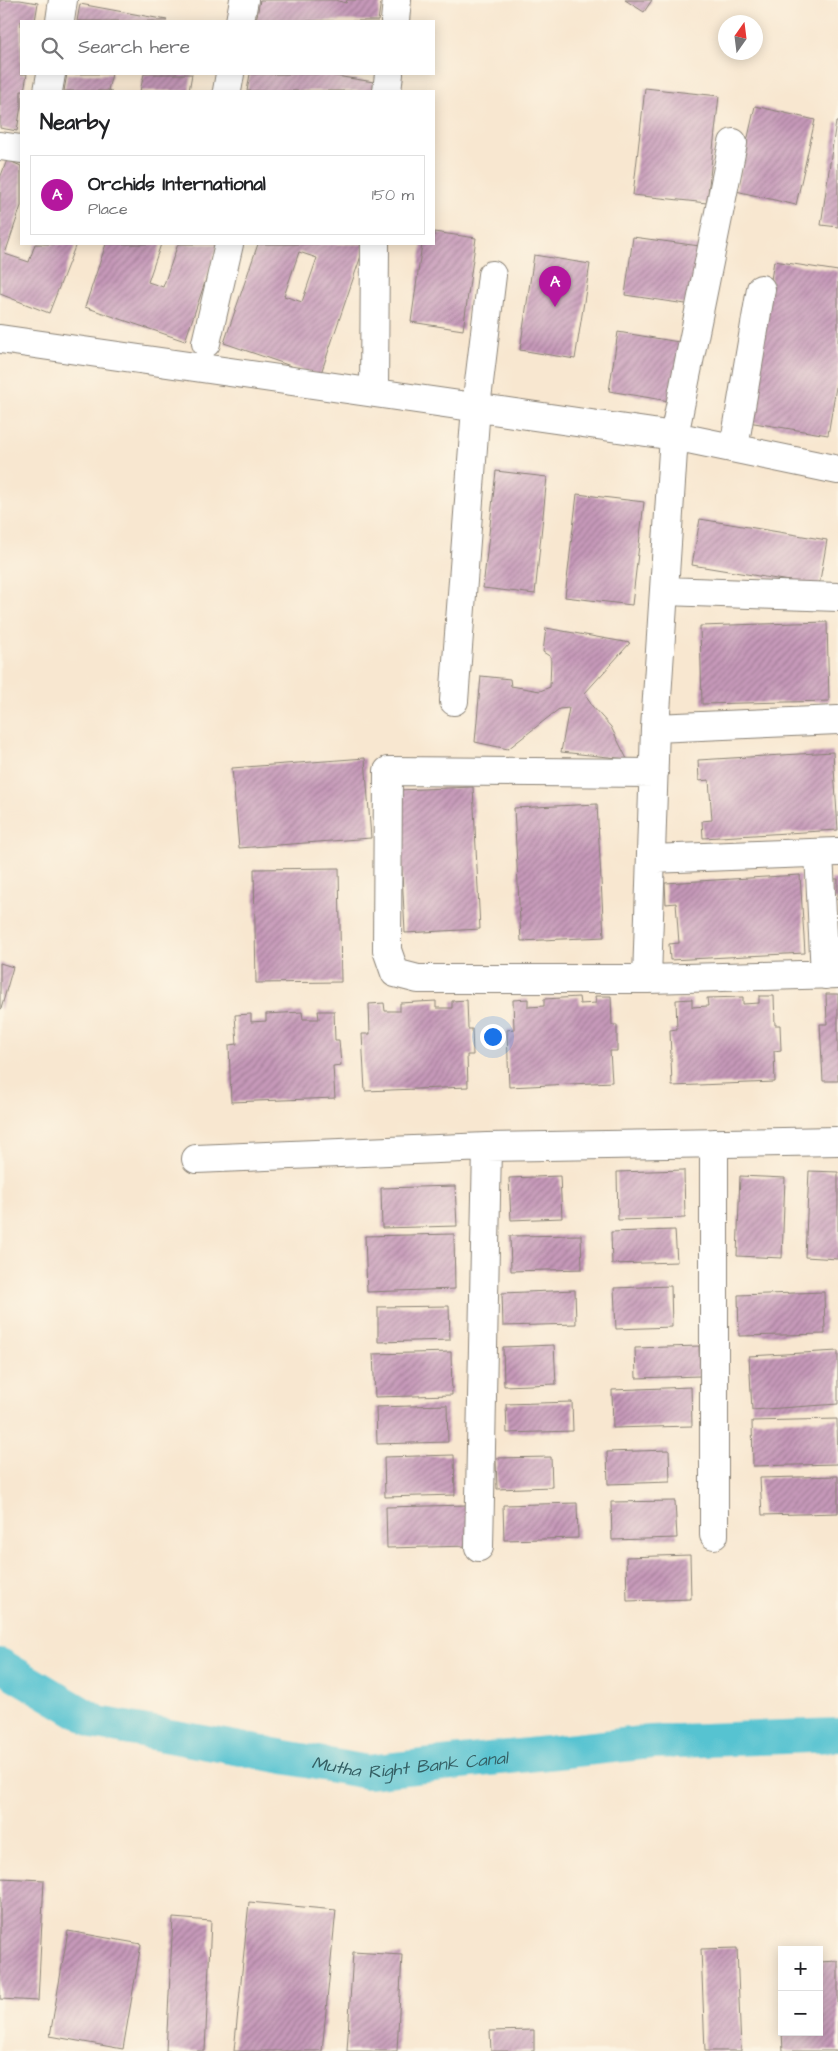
<!DOCTYPE html>
<meta charset="utf-8">
<style>
:root{--surface:#fff;--page:#f2f2f2;--text:#202124;--muted:#757577;--line:#e0e0e0;--accent:#b5179e}
body{margin:0;font-family:"Architects Daughter",sans-serif;background:var(--page);color:var(--text)}
.controls{position:absolute;right:15px;bottom:15px;display:grid;overflow:hidden;border-radius:0px;box-shadow:0 2px 12px #0003}
.controls button{width:45px;height:45px;display:grid;place-items:center;padding:0;border:0;border-bottom:1px solid var(--line);background:var(--surface);color:var(--text);font:25px sans-serif}
.compass{position:absolute;left:718px;top:15px;width:45px;height:45px;border-radius:50%;background:var(--surface);box-shadow:0 2px 12px #0003;rotate:14deg}
.you{position:absolute;left:492px;top:1036px;width:18px;height:18px;margin:-12px;border:4px solid #fff;border-radius:50%;background:#1a73e8;box-shadow:0 0 0 8px #1a73e833}
.badge{display:grid;place-items:center;width:32px;height:32px;border-radius:50%;background:var(--accent);color:#fff;font-size:16px;font-weight:700}
.pin{position:absolute;translate:-50% -41px;filter:drop-shadow(0 1px 2px #0008)}
.pin::after{content:'';position:absolute;top:26px;width:18px;height:15px;background:inherit;clip-path:polygon(0 0,100% 0,50% 100%)}
.list{margin:0;padding:0;list-style:none}
h2{display:flex;justify-content:space-between;align-items:center;height:65px;margin:0;padding:0 20px;font-size:21px}
h2 small{font-size:16px;font-weight:400;color:var(--muted)}
.list li{display:grid;grid-template-columns:32px 1fr auto;gap:15px;align-items:center;box-sizing:border-box;height:80px;margin:0 10px 10px;padding:0 10px;border:1px solid var(--line);border-radius:0px}
.list b{display:block;font-size:19px;white-space:nowrap}
.list p{margin:0;font-size:16px;white-space:nowrap;color:var(--muted)}
.list em{font-size:16px;font-style:normal;color:var(--muted)}
.icon{flex:none;width:28px;height:28px;fill:none;stroke:currentColor;stroke-width:2;stroke-linecap:round;stroke-linejoin:round}
.map{position:relative;flex:none;width:838px;height:2051px;overflow:hidden}
.search{position:absolute;background:var(--surface);box-shadow:0 2px 12px #0003;left:20px;top:20px;width:415px;height:55px;display:flex;align-items:center;gap:12px;box-sizing:border-box;padding:0 18px;border-radius:0px;color:var(--muted);font-size:19px}
.panel{position:absolute;background:var(--surface);box-shadow:0 2px 12px #0003;left:20px;top:90px;width:415px;height:155px;border-radius:0px}
.map>svg:first-child{display:block}
.lines{fill:none;stroke-linecap:round;stroke-linejoin:round}
.canal{stroke:#57c3d1;stroke-width:34}
.building{fill:url(#building-hatch);fill-rule:evenodd}
.minor-casing{stroke:#8a8276;stroke-width:30}
.minor{stroke:#fff;stroke-width:28}
.labels{text-anchor:middle;stroke-width:4;stroke-linejoin:round;paint-order:stroke}
.water-label{font-size:18px;font-style:italic;fill:#345f64;stroke:#fcf5e5}
</style>
<div class="map">
<svg width="838" height="2051" viewBox="0 0 838 2051">
<defs>
<pattern id="building-hatch" width="6" height="6" patternUnits="userSpaceOnUse" patternTransform="scale(1.25)"><rect width="6" height="6" fill="#c699b9"/><path d="M-1 1l2-2M0 6l6-6M5 7l2-2" fill="none" stroke="#a07c96"/></pattern>
</defs>
<rect width="100%" height="100%" fill="#fcf5e5"/>
<filter id="ink" filterUnits="userSpaceOnUse"><feTurbulence type="fractalNoise" baseFrequency=".02" numOctaves="2"/><feDisplacementMap in="SourceGraphic" scale="10" xChannelSelector="R" yChannelSelector="G"/><feConvolveMatrix kernelMatrix="1 2 1 2 8 2 1 2 1" color-interpolation-filters="sRGB"/></filter>
<filter id="wash" filterUnits="userSpaceOnUse"><feTurbulence type="fractalNoise" baseFrequency=".0096" numOctaves="4" result="noise"/><feDisplacementMap in="SourceGraphic" scale="20" xChannelSelector="R" yChannelSelector="G"/><feGaussianBlur stdDeviation="1.12" result="paint"/><feColorMatrix in="noise" values="0 0 0 0 0 0 0 0 0 0 0 0 0 0 0 0 0 1.4 0 .05"/><feComposite in="paint" operator="in"/></filter>
<g filter="url(#wash)">
<rect width="100%" height="100%" fill="#f8e7d0"/>
<g class="lines">
<path class="canal" id="s1" d="M 0,1665 L 98,1723 L 367,1772 L 651,1742 L 838,1735"/>
</g>
<g id="blocks">
<path class="building" d="M 0,0 L 20,0 L 38,3 L 35,21 L 21,21 L 21,74 L 27,74 L 24,91 L 21,91 L 21,106 L 17,131 L 0,128 Z
M 260,0 L 335,0 L 346,3 L 347,0 L 381,0 L 378,21 L 256,21 Z
M 625,0 L 652,0 L 644,12 Z
M 80,4 L 167,20 L 167,21 L 77,21 Z
M 67,74 L 112,74 L 108,90 L 112,91 L 64,91 Z
M 144,74 L 192,74 L 189,91 L 140,91 Z
M 250,74 L 323,74 L 374,82 L 373,91 L 247,91 Z
M 645,88 L 719,96 L 707,203 L 633,195 Z
M 755,106 L 815,120 L 796,205 L 736,191 Z
M 836,122 L 838,122 L 838,227 L 821,225 Z
M 7,160 L 21,166 L 21,206 L 5,254 L 29,262 L 35,244 L 76,244 L 49,313 L 0,294 L 0,178 Z
M 434,232 L 476,238 L 463,330 L 411,322 L 422,244 L 434,244 Z
M 633,237 L 707,247 L 699,306 L 625,295 Z
M 106,244 L 161,244 L 148,282 L 163,287 L 178,244 L 218,244 L 185,341 L 85,307 Z
M 258,244 L 365,244 L 320,376 L 224,343 ZM 299,252 L 317,258 L 302,302 L 284,296 Z
M 534,255 L 590,264 L 575,359 L 520,350 Z
M 774,261 L 838,271 L 838,375 L 828,435 L 748,422 Z
M 618,332 L 691,344 L 681,403 L 609,391 Z
M 496,471 L 547,477 L 535,594 L 483,588 Z
M 577,494 L 644,502 L 632,605 L 565,597 Z
M 700,519 L 827,540 L 819,586 L 692,565 Z
M 827,622 L 829,701 L 702,704 L 700,626 Z
M 546,628 L 630,643 L 585,693 L 592,706 L 611,727 L 627,759 L 561,752 L 569,708 L 559,709 L 508,749 L 475,742 L 481,676 L 510,679 L 511,686 L 540,691 L 550,687 L 551,657 L 543,652 Z
M 833,752 L 838,830 L 703,838 L 702,821 L 712,820 L 709,780 L 699,781 L 698,760 Z
M 365,758 L 371,838 L 239,848 L 232,768 Z
M 473,787 L 480,929 L 405,933 L 398,790 Z
M 597,804 L 604,937 L 521,941 L 514,808 Z
M 339,868 L 341,982 L 256,983 L 254,869 Z
M 800,875 L 805,953 L 670,960 L 669,944 L 679,943 L 676,903 L 666,904 L 665,883 Z
M 831,879 L 838,879 L 838,899 L 832,900 Z
M 0,963 L 13,967 L 1,1009 L 0,1009 Z
M 826,994 L 838,994 L 838,1081 L 823,1081 L 820,1024 L 827,1024 Z
M 595,996 L 611,996 L 612,1025 L 617,1025 L 617,1051 L 610,1051 L 612,1082 L 509,1087 L 507,1030 L 514,1029 L 513,1000 L 528,999 L 528,1007 L 544,1006 L 544,999 L 579,997 L 580,1004 L 596,1003 Z
M 759,996 L 774,996 L 775,1025 L 780,1025 L 781,1050 L 774,1051 L 775,1082 L 672,1086 L 670,1030 L 677,1029 L 676,1000 L 692,999 L 692,1007 L 708,1006 L 707,998 L 743,997 L 743,1004 L 759,1003 Z
M 467,1000 L 468,1029 L 472,1029 L 473,1055 L 467,1055 L 468,1087 L 365,1091 L 362,1034 L 370,1034 L 369,1004 L 384,1003 L 385,1011 L 400,1011 L 400,1003 L 436,1001 L 436,1008 L 452,1008 L 452,1001 Z
M 318,1011 L 334,1011 L 335,1040 L 339,1040 L 341,1065 L 333,1066 L 335,1098 L 231,1102 L 229,1045 L 237,1044 L 235,1015 L 251,1014 L 251,1022 L 266,1021 L 266,1014 L 302,1012 L 303,1019 L 319,1019 Z
M 684,1170 L 685,1218 L 618,1220 L 617,1172 Z
M 809,1171 L 838,1172 L 838,1259 L 805,1257 Z
M 560,1176 L 562,1218 L 511,1220 L 509,1178 Z
M 740,1176 L 785,1178 L 782,1258 L 737,1256 Z
M 455,1186 L 457,1226 L 382,1228 L 381,1188 Z
M 675,1230 L 677,1262 L 612,1264 L 611,1232 Z
M 454,1234 L 455,1289 L 367,1292 L 365,1236 Z
M 581,1235 L 582,1269 L 511,1271 L 510,1236 Z
M 671,1286 L 672,1327 L 616,1329 L 614,1288 Z
M 575,1290 L 576,1324 L 503,1326 L 502,1293 Z
M 824,1292 L 825,1334 L 739,1336 L 738,1295 Z
M 449,1306 L 450,1340 L 378,1342 L 378,1307 Z
M 554,1345 L 556,1384 L 504,1386 L 503,1347 Z
M 699,1346 L 700,1376 L 636,1378 L 635,1348 Z
M 838,1351 L 838,1404 L 752,1410 L 749,1356 Z
M 451,1352 L 452,1395 L 375,1397 L 373,1354 Z
M 691,1387 L 692,1426 L 613,1428 L 612,1390 Z
M 572,1402 L 573,1431 L 507,1433 L 506,1404 Z
M 447,1405 L 448,1442 L 377,1444 L 376,1407 Z
M 837,1419 L 838,1464 L 753,1466 L 752,1421 Z
M 669,1450 L 670,1482 L 608,1484 L 607,1452 Z
M 454,1455 L 455,1495 L 385,1497 L 384,1457 Z
M 551,1457 L 552,1487 L 497,1489 L 496,1458 Z
M 838,1476 L 838,1513 L 762,1515 L 760,1478 Z
M 675,1501 L 677,1538 L 612,1540 L 611,1502 Z
M 577,1503 L 578,1538 L 504,1540 L 503,1505 Z
M 468,1505 L 470,1546 L 387,1548 L 386,1507 Z
M 690,1555 L 691,1599 L 627,1601 L 626,1557 Z
M 0,1878 L 44,1880 L 38,2001 L 0,1999 Z
M 249,1902 L 336,1910 L 322,2051 L 234,2051 Z
M 173,1918 L 211,1921 L 205,2051 L 166,2051 Z
M 68,1931 L 141,1944 L 123,2049 L 50,2036 Z
M 737,1948 L 741,2051 L 705,2051 L 701,1949 Z
M 353,1952 L 402,1955 L 397,2051 L 347,2051 Z
M 838,1961 L 838,2051 L 783,2051 L 782,2032 L 819,2032 L 819,1962 Z
M 534,2030 L 534,2051 L 491,2051 L 490,2031 Z"/>
</g>
</g>
<g filter="url(#ink)">
<use href="#blocks" fill-opacity="0" stroke="#8a8276" stroke-width="1"/>
<g class="lines">
<g class="minor-casing">
<path id="minor" d="M 60,21 L 63,0
M 240,21 L 244,0
M 395,21 L 397,0
M 48,91 L 51,74
M 227,91 L 230,74
M 387,91 L 389,74
M 0,146 L 21,149
M 0,339 L 674,436 L 838,470
M 206,343 L 229,244
M 374,392 L 375,244
M 734,448 L 761,289
M 665,591 L 838,597
M 454,701 L 476,407 L 492,275
M 655,728 L 838,720
M 654,773 L 388,771 L 387,950 L 395,973 L 418,979 L 647,979 L 838,974
M 819,853 L 825,975
M 651,859 L 838,852
M 647,979 L 655,728 L 674,436 L 733,143
M 196,1159 L 487,1147 L 838,1141
M 714,1535 L 714,1143
M 479,1547 L 487,1147"/>
</g>
<use href="#minor" class="minor"/>
</g>
</g>
<g class="labels">
<g class="water-label">
<text dy="6" stroke="none"><textPath href="#s1" startOffset="430">Mutha Right Bank Canal</textPath></text>
</g>
</g>
</svg>
<div class="controls">
<button>+</button>
<button>−</button>
</div>
<svg class="compass" viewBox="-18 -18 36 36"><path d="M0-13l5 13h-10z" fill="#e53935"/><path d="M0 13l5-13h-10z" fill="#757577"/></svg>
<div class="you"></div>
<div class="pin badge" style="left:555px;top:307px">A</div>
<div class="search"><svg class="icon" aria-label="search" viewBox="0 0 24 24"><circle cx="10" cy="10" r="6"/><path d="M15 15l6 6"/></svg>Search here</div>
<section class="panel">
<h2>Nearby<small></small></h2>
<ul class="list">
<li><span class="badge">A</span><div><b>Orchids International</b><p>Place</p></div><em>150 m</em></li>
</ul>
</section>
</div>
